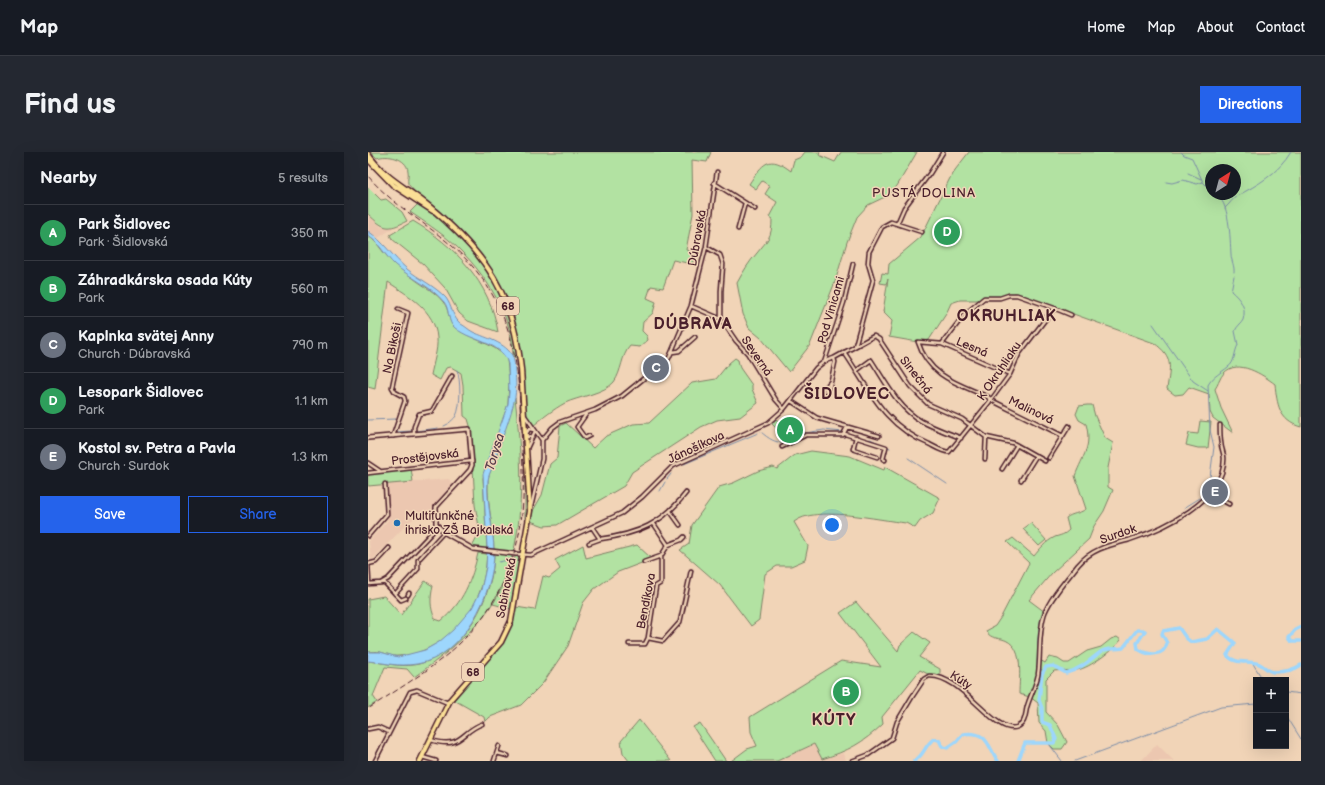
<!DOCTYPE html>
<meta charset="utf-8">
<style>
:root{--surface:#171b24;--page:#242831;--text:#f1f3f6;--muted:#9ea1a6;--line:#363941;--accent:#2563eb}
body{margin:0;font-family:"Balsamiq Sans",sans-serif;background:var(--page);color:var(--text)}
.controls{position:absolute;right:12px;bottom:12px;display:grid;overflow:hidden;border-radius:0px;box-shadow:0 4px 16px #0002}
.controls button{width:36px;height:36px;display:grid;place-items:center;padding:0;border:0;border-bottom:1px solid var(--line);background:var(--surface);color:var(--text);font:20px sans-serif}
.compass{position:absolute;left:837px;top:12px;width:36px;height:36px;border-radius:50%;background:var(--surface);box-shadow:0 4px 16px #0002;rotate:36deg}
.you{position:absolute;left:464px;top:373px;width:14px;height:14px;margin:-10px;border:3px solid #fff;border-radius:50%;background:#1a73e8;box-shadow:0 0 0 6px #1a73e833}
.badge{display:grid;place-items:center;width:26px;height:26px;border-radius:50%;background:var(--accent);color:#fff;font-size:13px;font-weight:700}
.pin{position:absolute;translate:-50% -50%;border:2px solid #fff;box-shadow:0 1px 4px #0006}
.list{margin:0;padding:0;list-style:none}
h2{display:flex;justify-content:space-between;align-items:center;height:52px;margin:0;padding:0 16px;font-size:17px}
h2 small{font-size:13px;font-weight:400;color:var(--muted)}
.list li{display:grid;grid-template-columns:26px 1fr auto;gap:12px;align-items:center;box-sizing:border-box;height:56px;padding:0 16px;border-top:1px solid var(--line)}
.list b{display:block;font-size:15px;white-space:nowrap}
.list p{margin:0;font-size:13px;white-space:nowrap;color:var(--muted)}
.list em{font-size:13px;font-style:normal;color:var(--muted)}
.actions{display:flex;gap:8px;padding:12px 16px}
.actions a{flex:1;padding:9px 0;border:1px solid var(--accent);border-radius:0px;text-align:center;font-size:14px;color:var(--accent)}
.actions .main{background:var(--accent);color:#fff}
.map{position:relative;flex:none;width:933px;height:609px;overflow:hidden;border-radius:0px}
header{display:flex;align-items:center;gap:24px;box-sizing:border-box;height:56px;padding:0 20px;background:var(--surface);border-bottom:1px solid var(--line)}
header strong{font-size:19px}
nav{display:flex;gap:22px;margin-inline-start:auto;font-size:14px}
.intro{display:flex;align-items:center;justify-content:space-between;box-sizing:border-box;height:96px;padding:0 24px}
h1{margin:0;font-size:28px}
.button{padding:10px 18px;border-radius:0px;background:var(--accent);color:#fff;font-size:14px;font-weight:700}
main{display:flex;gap:24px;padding:0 24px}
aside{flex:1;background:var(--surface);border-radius:0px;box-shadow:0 4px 16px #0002}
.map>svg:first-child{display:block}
.built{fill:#ecc7b0}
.green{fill:#b2e2a2;stroke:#7e8066;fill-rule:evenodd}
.water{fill:#9dd6fc;stroke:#7c8da8}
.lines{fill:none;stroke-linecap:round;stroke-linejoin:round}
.stream{stroke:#7c8da8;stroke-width:1}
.river{stroke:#9dd6fc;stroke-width:3.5}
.minor-casing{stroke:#4a1f2b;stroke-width:5.5}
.tertiary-casing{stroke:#4a1f2b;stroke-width:6}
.primary-casing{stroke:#4a1f2b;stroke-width:7}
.minor{stroke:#f1d4b7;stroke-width:2.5}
.tertiary{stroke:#f1d4b7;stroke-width:3}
.primary{stroke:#fbdf96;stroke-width:4}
.rail{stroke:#4a1f2b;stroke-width:1;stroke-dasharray:6 3;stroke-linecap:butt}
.poi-dot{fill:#1f6fb2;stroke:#f1d4b7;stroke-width:1.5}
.labels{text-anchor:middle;stroke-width:3;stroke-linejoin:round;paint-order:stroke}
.shield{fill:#f1d4b7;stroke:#7c5555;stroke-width:1}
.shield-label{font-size:11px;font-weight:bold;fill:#4a1f2b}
.street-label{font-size:12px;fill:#4a1f2b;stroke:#f1d4b7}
.poi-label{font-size:12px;fill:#4a1f2b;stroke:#f1d4b7;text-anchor:start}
.neighbourhood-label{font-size:13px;letter-spacing:1px;fill:#4a1f2b;stroke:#f1d4b7}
.water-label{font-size:13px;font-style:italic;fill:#563a4a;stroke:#f1d4b7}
.district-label{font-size:16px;font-weight:bold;letter-spacing:1px;fill:#4a1f2b;stroke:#f1d4b7}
</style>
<header>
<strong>Map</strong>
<nav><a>Home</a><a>Map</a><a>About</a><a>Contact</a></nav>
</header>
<div class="intro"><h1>Find us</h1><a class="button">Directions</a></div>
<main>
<aside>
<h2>Nearby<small>5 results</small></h2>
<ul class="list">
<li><span class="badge" style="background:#2e9e5b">A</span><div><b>Park Šidlovec</b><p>Park · Šidlovská</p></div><em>350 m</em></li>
<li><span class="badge" style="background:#2e9e5b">B</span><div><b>Záhradkárska osada Kúty</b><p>Park</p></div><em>560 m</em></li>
<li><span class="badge" style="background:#6b7280">C</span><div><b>Kaplnka svätej Anny</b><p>Church · Dúbravská</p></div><em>790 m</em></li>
<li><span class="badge" style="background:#2e9e5b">D</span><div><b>Lesopark Šidlovec</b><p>Park</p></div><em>1.1 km</em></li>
<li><span class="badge" style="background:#6b7280">E</span><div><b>Kostol sv. Petra a Pavla</b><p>Church · Surdok</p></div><em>1.3 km</em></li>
</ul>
<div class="actions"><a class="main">Save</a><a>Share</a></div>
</aside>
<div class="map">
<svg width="933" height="609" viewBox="0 0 933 609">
<rect width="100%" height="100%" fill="#f1d4b7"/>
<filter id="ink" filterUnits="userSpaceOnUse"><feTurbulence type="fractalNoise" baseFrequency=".025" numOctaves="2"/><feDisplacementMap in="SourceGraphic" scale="8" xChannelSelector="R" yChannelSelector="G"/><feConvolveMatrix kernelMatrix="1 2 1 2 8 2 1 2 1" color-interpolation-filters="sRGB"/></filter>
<g filter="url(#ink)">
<path class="built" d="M 0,62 L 13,75 L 25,76 L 10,86 L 0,79 Z
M 81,327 L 86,336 L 67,357 L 60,358 L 42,369 L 3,409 L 1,389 L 20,368 L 17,332 Z
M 447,592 L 454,607 L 476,601 L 478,609 L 409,609 Z
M 789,592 L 806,609 L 773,609 Z"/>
<path class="green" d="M 2,0 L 343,0 L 339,10 L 324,8 L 325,62 L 318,98 L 328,100 L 324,112 L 305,108 L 295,136 L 283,134 L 279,146 L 288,150 L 285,161 L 275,170 L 274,179 L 279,184 L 280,188 L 272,195 L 262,194 C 253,204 254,219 246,230 C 237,241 210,245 197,251 C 186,257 174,266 164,275 L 161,270 L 157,274 L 162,364 L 174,343 L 182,312 L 189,306 L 192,274 L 198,271 L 225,296 L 238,284 L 265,272 L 281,271 L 324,231 L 348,227 L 361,211 L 367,206 L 370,208 L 372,216 L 384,233 L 384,237 L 390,251 L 372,265 L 349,268 L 333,275 L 264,320 L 256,334 L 189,373 L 176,374 L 157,367 L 157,291 L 150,208 L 145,204 C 145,167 121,128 96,102 C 80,85 61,73 42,60 L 54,48 L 40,32 C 39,27 41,23 40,19 C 39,6 19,2 9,6 Z
M 437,0 L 452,0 L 451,3 L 467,10 L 473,0 L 549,0 L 529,34 L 519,44 L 500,53 L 489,65 L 479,90 L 467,130 L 442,193 L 421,220 L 393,186 L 381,176 L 375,162 L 369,131 C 375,120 381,110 389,101 C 400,87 404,86 404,67 L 401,65 L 409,50 L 397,42 L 402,34 L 394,29 L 388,37 L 381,32 C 395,11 401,2 423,19 L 426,8 L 433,5 Z
M 601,0 L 933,0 L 933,275 C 911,269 909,252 907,232 C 895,223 870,206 856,221 C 852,225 850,233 847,237 L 853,256 L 865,281 L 845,266 L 842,260 L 841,242 L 821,235 L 815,242 L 807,243 L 799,237 C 802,215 806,205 786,191 L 647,141 L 632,146 L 619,145 L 612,148 L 592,148 L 583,151 L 578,162 L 561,188 L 550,190 L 521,185 L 524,169 L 515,160 L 520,127 L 518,132 L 512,131 L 514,121 L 520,122 L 521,112 L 553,85 L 584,22 ZM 843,18 L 867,18 L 867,42 L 843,42 Z
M 0,35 L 13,48 L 18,47 L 34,60 L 39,69 C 19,79 16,77 0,62 Z
M 45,69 C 87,94 122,130 130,180 L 100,169 L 91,161 L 77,136 L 55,112 L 24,87 L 22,83 Z
M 0,84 C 9,89 13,99 21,106 C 29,113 36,120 45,126 C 55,134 68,140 76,151 C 81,157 80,168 85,173 C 101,189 125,189 139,207 L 141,228 L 140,252 L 115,326 L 119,398 L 104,395 L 112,380 L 107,353 L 103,277 L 100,267 L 96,264 L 95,233 L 93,221 L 83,215 L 78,216 L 72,228 L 63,223 C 65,212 70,198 69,186 C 67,158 41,144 20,130 L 7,237 L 0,235 Z
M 147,245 C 155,319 163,412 109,472 C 90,492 69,509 46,525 L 39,517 L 17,515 L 5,544 L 9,550 L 0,556 L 0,509 C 17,511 33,516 51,512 C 97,501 126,444 126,401 C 126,377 119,353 120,329 C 120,322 125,315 127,309 C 133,287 140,266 147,245 Z
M 719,253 L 724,253 L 727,264 L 737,286 L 745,291 L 740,316 L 740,335 L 745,338 L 736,359 L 726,374 L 721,387 L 684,421 L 661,448 L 677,460 L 672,508 L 677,511 L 681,505 L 690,507 L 696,511 L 701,511 L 719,499 L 733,495 L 743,487 L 749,485 L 753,488 C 745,498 722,516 709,518 C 701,519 694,518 686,519 L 678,527 L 678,560 L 690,573 L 699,590 L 694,597 L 686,597 L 680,591 L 678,579 L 671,571 L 670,551 L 662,545 L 651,542 C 651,524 657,493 634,487 C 627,486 621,485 618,479 L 627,474 L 633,465 L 661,411 L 639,390 L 645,386 L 666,404 C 672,397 677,390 687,385 C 693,383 696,383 701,378 L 698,366 C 704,361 711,362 718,357 L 707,324 C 715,303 724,295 718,272 L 711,268 L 708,262 L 711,254 Z
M 408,267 L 420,276 L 424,272 L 436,280 L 421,289 L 404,272 Z
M 832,269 L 843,270 L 840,296 L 830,296 L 818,293 L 821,281 L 830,282 Z
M 443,299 L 482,304 L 516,318 L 517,315 L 572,346 L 565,361 L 552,369 L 547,376 L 538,371 C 511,368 447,353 426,370 L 440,394 L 437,408 L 423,414 L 409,414 L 397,422 L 391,468 L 383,474 L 352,433 L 312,398 L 321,392 L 324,373 L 351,335 L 365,331 L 390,319 L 405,315 L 409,317 L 427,303 Z
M 43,316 L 45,330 L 0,334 L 0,321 Z
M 663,371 L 678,388 L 671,394 L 655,377 Z
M 215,393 L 218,406 L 269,393 L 284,407 L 250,420 L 226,437 L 215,451 L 200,494 L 175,531 L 153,553 L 122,565 L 117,570 L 116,565 L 86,548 L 137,485 L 145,470 L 148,455 L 167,458 L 175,424 L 181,426 L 192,417 L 187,408 Z
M 110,401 L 119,402 C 118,416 116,430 110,444 C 98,474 64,503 30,504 C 24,505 18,501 12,500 C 9,499 4,500 0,500 L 0,447 L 16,444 L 33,463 L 57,429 L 65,434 C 62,447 62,455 67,467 L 73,469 C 95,451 104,428 110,401 Z
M 148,403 L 151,407 L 143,457 L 125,452 L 135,434 Z
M 488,450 L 530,499 L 532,493 L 546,480 L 562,491 L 551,505 L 572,517 L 572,525 L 562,523 L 552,518 L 514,565 L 515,572 C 495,591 480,599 454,607 L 446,592 L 409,609 L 363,609 L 379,597 L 389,594 L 383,580 L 382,565 L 473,509 L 513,515 L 472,461 Z
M 271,568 L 303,609 L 261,609 L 255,601 L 253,589 Z
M 332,571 L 358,609 L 347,609 L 325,575 Z"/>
<path class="water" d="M 0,79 C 15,89 25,105 39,117 C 51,127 67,134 78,146 C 84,154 84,165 93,172 C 97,174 101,178 105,180 C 118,186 143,192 146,209 C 147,220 149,233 147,245 C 143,266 133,287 127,308 C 125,315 121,321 120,328 C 118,352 126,377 126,400 C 126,442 95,505 49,512 C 29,515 18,511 0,509 L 0,500 L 12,500 L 30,505 L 57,498 L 71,490 L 85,478 L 104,456 L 113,438 L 118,415 L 119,396 L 115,322 L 140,252 L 141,240 L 140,212 C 134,188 99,190 84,173 C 80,167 81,156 76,150 C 63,134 42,126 27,113 C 17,104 11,90 0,84 Z"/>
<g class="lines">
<path class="stream" d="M 813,0 L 816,3 L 824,6 L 835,30 L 843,38
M 820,21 L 833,27
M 798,30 L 804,31 L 815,28 L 829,32 L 835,30
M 847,42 C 862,48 862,87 863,102 C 863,108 867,115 866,120
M 857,56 C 862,52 864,47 869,44 C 889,33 910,22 923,0
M 785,172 L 825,229 L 840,239
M 0,268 L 28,267
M 81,271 C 83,269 86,267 88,264 C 93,255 93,227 89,218
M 76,274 L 80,272
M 48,279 L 70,276
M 27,280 L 44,279
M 393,280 C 410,295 417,292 435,281
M 437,281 L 456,278 L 475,280
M 502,287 L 522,296
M 540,306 L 579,332
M 316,312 L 390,281
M 299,327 L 303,322
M 292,339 L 297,330
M 834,346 L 842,325 L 846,295 L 842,278 L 840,233 C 844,225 854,220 860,215 C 867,211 866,200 870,193 L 867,179 C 869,174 873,172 875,168 C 879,155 872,147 863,139 L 866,124
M 816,356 L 832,346
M 819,358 L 833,348
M 814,361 L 817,359
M 807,366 L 812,363
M 788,376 L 805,367
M 757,388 L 785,378
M 731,396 L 746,391
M 131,410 L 144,407
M 701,422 L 712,409
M 884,510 L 895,528
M 669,516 C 670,495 668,468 680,451
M 672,517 L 676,519
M 918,540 L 933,542
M 918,563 L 933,587
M 681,592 L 694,609
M 707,609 L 853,555 L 888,552"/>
<path class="river" d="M 933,475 L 927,478 L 921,485 L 924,489 L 933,489
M 546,609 C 557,603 556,593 566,587 L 571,588 L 574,594 L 579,596 L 588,590 L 595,582 C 620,579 619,593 630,609
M 650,609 L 657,591 L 686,591 L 688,587 L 682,573 L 674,570 L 674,556 L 671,548 L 674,522 L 678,515 L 685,514 L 698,521 C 711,518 721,509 731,501 C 738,495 747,498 755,496 L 769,478 L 775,478 L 777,479 L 769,491 L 770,497 C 779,503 796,506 799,491 L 794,482 L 795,479 L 811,476 L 818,486 L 823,490 L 839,487 L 850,477 L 867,491 L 859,503 C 866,512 877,509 888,511 C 896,512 899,520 906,520 C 915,520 926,518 933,513"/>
<g class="minor-casing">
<path id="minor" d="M 346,31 L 387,57
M 529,72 L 536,56 L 562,21 L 575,0
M 370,77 L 377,51
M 338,95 L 352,103 L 355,112 L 353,139 L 353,167 L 368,189 L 380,202 L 408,248 L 416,257
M 323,154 L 353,167
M 574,192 L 550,190 C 561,225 591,232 620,245 L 623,248 L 695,284
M 487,194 L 505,128 L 500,111 L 501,100 L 514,75 L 523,70 L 554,80
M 304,200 L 311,199 L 327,185
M 476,200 C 502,238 516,274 561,292 C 567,295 574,300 581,300 L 623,248 L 642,222 L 651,202 L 686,156 L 703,163
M 457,208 L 476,150 L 485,112
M 488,219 L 503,208 C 517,229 530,256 553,269 C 566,276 580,281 593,286
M 642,222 L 574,192 L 596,163 L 616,146 L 632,146 L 641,143 L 649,143 L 686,156
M 463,229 L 457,236 L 457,239 L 461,238 L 467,210 L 466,206
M 423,249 L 449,266 L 511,284
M 219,261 L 209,275 L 217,286 L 221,284
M 157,264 L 174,288
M 46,282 L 46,275 L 51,262 L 64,259 L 84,224
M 477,282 L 518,295 L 515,307 L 517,308
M 25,284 L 37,249 L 36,245 L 27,240 L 24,235 L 40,161 L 30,157
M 165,284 L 160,285 L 158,282 L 161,277 L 166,278
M 488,285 L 485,297 L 509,305
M 414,295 L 438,283 L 475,283 L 479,275
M 159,296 L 167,279
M 681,306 L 701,274
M 617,307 L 618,285
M 0,311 L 12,319
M 634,317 L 649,293
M 0,321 L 104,309
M 653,328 L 668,304
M 842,342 L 861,352
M 163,355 L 174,307 L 174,288 L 184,276 L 192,270 L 227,258 L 254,244 L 301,206 L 323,154 L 338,95 L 349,20
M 302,359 L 312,373
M 286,372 L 300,393
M 224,375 L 232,387 C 270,382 294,372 318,341
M 0,384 L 19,362 L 17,332
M 221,391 L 232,387
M 148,402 L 163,403 L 254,361 L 274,345 L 305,314 L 400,271 L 416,257 L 448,216 L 457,209 L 466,206 L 506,184 L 511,187 L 542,234 L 560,252 L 594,267 L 618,285 L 645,291 L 677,309
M 52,406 L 76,380
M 276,410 L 293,404
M 0,412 L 8,410 L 21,396
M 0,413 L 1,432
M 16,430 L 33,448 L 38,446
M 0,432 L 13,431 L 20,427 L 69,375
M 27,442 L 50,417 L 50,408
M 40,443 L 41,441
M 280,486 L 288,434 L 293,431 L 293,404 L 300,393 L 313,388 L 316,385
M 261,492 L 277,492 L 280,486 L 295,489 L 312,470 L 323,419
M 0,577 L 10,575 L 21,580
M 63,588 C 94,598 93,579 114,572
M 129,601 L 140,604
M 54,605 L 68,609
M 7,609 L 42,540 L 49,538 L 80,551
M 126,609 L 131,594
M 484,609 L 500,603 L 524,586 L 529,570 L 544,545 L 556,527 L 561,524 C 594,522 627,584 649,575 C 658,571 657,563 659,555 C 662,544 668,534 670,523 C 673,503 670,482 676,463 C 681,447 700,426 710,413 C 723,397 742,393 761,388 C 795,377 857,349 856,306 C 856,301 853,296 853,291 C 852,286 852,279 852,273"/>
</g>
<g class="tertiary-casing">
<path id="tertiary" d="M 0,286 L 101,277 L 104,313 L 102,318 L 68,355 L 68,372 L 77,381 L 105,397 L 148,402"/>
</g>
<g class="primary-casing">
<path id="primary" d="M 0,2 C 17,27 40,36 62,55 C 119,103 145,142 153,217 L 162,359 L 143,469 L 133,490 L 82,548 L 52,609
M 0,7 L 25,33 L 65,59"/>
</g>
<use href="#minor" class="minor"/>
<use href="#tertiary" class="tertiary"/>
<use href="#primary" class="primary"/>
<path class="rail" d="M 0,24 C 34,64 80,80 113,125 C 147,172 151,219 153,275 C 154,303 157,332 154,361 C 149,415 123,466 81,501 C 56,522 27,539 0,557"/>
</g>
</g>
<circle class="poi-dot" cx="29" cy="371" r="4"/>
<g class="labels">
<g class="shield">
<rect x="129" y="145" width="22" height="18" rx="3"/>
<rect x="94" y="511" width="22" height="18" rx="3"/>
</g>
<g class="shield-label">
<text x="140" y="158">68</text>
<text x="105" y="524">68</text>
</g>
<g class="street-label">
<text transform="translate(329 86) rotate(-80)" y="4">Dúbravská</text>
<text transform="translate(463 158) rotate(-74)" y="4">Pod Vinicami</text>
<text transform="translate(604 195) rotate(23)" y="4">Lesná</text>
<text transform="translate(24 196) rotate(-78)" y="4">Na Bikoši</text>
<text transform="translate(389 204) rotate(56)" y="4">Severná</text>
<text transform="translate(631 219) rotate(-56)" y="4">K Okruhliaku</text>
<text transform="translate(548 223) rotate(52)" y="4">Slnečná</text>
<text transform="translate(663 258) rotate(26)" y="4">Malinová</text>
<text transform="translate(328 295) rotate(-25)" y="4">Jánošíkova</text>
<text transform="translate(57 305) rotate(-7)" y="4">Prostějovská</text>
<text transform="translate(750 382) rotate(-19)" y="4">Surdok</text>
<text transform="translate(138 436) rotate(-79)" y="4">Sabinovská</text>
<text transform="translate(278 449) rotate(-79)" y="4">Bendíkova</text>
<text transform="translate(593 528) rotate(33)" y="4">Kúty</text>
</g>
<g class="poi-label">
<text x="37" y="368">Multifunkčné<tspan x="37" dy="14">ihrisko ZŠ Bajkalská</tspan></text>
</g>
<g class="neighbourhood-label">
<text x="556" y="45">PUSTÁ DOLINA</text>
</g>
<g class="water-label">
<text transform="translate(126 300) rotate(-73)" y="5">Torysa</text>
</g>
<g class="district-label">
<text x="639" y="169">OKRUHLIAK</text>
<text x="325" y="177">DÚBRAVA</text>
<text x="479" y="247">ŠIDLOVEC</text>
<text x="466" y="573">KÚTY</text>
</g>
</g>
</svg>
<div class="controls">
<button>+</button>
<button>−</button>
</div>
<svg class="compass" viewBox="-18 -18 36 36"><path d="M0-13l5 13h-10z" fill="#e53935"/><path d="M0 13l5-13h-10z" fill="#9ea1a6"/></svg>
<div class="you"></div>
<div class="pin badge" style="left:422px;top:278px;background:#2e9e5b">A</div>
<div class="pin badge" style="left:478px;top:540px;background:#2e9e5b">B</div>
<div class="pin badge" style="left:288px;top:216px;background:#6b7280">C</div>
<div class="pin badge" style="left:579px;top:80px;background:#2e9e5b">D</div>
<div class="pin badge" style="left:847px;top:340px;background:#6b7280">E</div>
</div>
</main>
